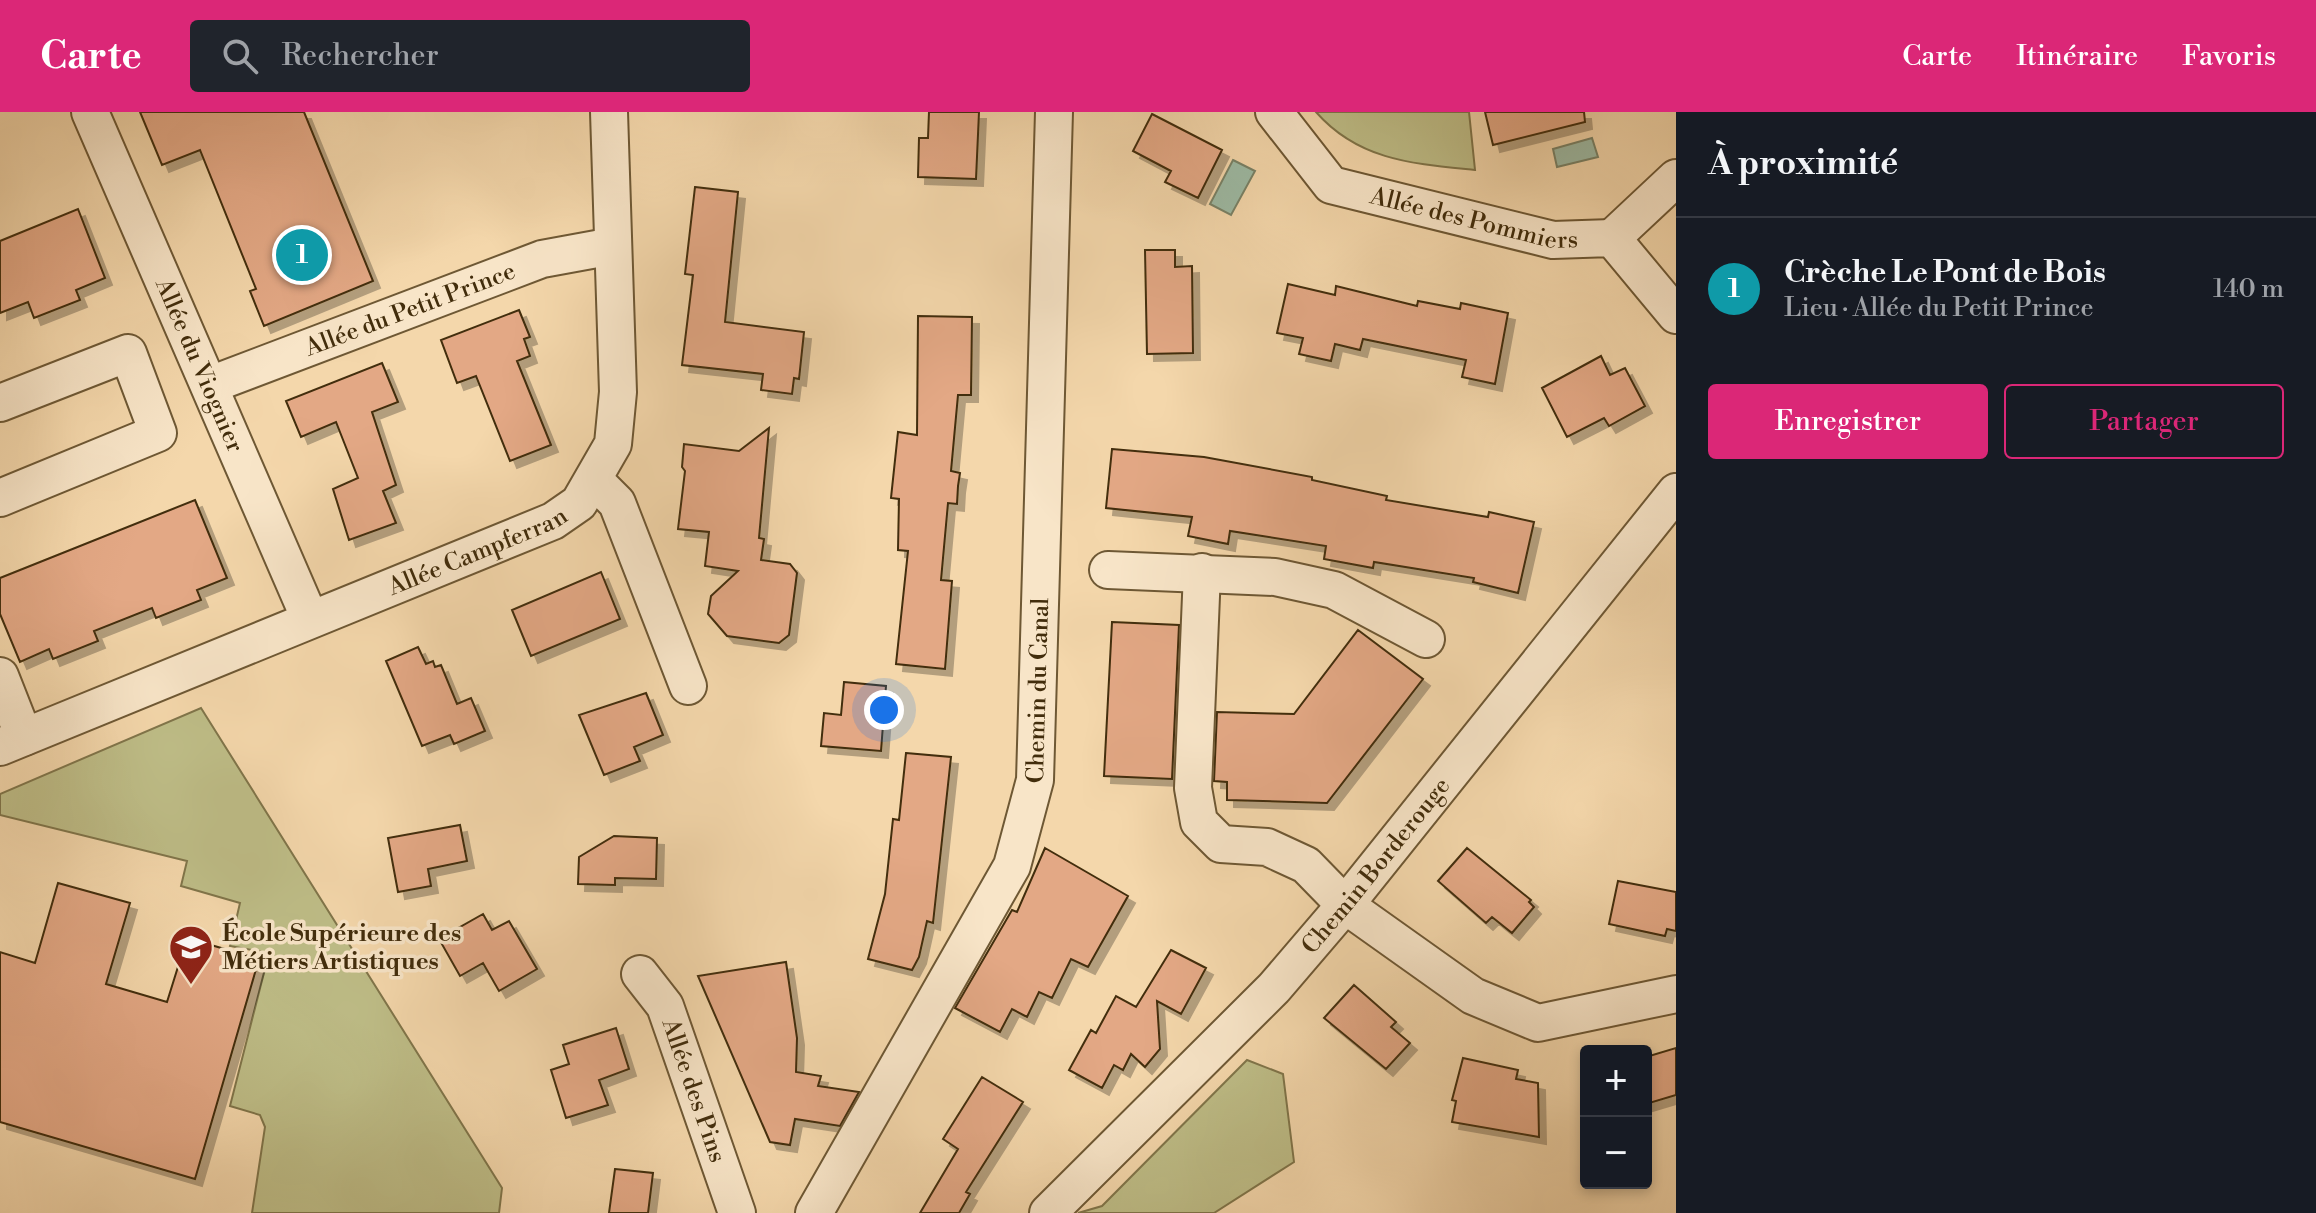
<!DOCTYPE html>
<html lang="fr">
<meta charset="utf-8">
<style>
:root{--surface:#171b24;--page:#20242c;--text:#f1f3f6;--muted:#9ea1a6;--line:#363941;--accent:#db2777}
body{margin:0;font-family:"Libre Bodoni",serif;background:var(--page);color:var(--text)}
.controls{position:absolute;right:24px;bottom:24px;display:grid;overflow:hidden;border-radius:8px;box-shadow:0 4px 12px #0003}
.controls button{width:72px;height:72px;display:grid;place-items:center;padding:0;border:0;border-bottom:2px solid var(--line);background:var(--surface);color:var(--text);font:40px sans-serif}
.you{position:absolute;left:884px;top:598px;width:28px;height:28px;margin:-20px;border:6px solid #fff;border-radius:50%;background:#1a73e8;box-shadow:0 0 0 12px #1a73e833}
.badge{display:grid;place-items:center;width:52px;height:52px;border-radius:50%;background:var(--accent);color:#fff;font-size:26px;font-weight:700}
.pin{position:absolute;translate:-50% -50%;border:4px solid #fff;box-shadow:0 2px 8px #0006}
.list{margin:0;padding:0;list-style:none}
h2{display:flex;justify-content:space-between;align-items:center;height:104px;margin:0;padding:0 32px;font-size:34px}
h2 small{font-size:26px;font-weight:400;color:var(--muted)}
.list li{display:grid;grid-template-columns:52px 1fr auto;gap:24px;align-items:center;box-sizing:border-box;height:144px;padding:0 32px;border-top:2px solid var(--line)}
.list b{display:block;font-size:30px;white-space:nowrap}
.list p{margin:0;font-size:26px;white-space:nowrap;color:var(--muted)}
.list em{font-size:26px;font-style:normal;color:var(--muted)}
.actions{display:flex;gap:16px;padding:24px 32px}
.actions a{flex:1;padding:18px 0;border:2px solid var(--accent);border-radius:8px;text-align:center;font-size:28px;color:var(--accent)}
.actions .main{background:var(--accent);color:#fff}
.icon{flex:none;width:44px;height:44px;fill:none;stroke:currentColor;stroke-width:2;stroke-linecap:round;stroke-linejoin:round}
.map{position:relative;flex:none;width:1676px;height:1101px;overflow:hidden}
header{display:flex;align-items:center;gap:48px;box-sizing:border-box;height:112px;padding:0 40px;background:var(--accent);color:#fff}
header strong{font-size:38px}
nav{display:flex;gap:44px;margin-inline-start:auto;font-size:28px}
.search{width:560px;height:72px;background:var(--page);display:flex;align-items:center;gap:20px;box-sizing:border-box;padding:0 28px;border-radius:8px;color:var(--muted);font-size:30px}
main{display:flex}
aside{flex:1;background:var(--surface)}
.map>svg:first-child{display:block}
.green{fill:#bebd87;stroke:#80754a;stroke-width:2}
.water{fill:#9dbaa4;stroke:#798267;stroke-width:2}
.building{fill:#e3a885;stroke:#422d0c;stroke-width:2;filter:url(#shadow)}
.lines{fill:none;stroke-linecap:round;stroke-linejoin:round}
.street-casing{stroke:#6e5834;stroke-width:40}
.street{stroke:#f8e5c8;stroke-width:36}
.labels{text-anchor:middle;stroke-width:7;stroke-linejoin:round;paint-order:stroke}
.street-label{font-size:24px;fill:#422d0c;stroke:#f8e5c8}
.poi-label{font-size:24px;font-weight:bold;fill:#422d0c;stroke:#f8e5c8;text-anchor:start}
</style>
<header>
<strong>Carte</strong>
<div class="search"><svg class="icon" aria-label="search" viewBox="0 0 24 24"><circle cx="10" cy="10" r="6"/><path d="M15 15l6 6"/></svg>Rechercher</div>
<nav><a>Carte</a><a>Itinéraire</a><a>Favoris</a></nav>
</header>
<main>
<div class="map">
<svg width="1676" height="1101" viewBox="0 0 1676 1101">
<defs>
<filter id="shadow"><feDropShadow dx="7" dy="7" stdDeviation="0" flood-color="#0004"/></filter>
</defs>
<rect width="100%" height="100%" fill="#f4d7ab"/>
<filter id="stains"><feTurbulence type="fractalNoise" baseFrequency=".0025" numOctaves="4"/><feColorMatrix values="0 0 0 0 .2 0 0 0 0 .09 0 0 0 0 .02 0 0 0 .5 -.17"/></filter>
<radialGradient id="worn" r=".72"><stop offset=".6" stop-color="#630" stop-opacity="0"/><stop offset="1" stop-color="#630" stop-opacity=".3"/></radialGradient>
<path class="green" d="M 1316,0 L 1469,0 L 1475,58 C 1415,52 1359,49 1316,0 Z
M 201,596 L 502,1076 L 499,1101 L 252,1101 L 265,1015 L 260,1003 L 230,994 L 269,841 L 230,834 L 240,791 L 181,774 L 187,749 L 0,703 L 0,682 Z
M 1247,948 L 1283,962 L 1294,1050 L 1214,1101 L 1078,1101 L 1102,1094 Z"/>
<path class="water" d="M 1592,26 L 1598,45 L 1557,55 L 1553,37 Z
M 1233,48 L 1255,59 L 1231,103 L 1210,92 Z"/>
<path class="building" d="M 140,0 L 304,0 L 373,169 L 264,214 L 250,179 L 256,177 L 200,38 L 162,53 Z
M 929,0 L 979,0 L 976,67 L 918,65 L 919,26 L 928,26 Z
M 1485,0 L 1584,0 L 1585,10 L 1493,33 Z
M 1152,2 L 1222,38 L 1198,86 L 1165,70 L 1171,59 L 1133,39 Z
M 695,75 L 738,80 L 725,210 L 804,220 L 799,267 L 794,266 L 792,282 L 761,278 L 763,262 L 682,253 L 693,163 L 685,162 Z
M 78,97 L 105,166 L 76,178 L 80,188 L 34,206 L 28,190 L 0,201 L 0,129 Z
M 1145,138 L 1175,138 L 1175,155 L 1192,154 L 1193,241 L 1147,242 Z
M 1288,172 L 1335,183 L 1336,174 L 1417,194 L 1418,189 L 1460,197 L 1461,191 L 1508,201 L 1495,272 L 1462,265 L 1466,248 L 1363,227 L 1360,238 L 1335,232 L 1331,249 L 1299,242 L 1303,226 L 1277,221 Z
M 519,198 L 530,225 L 524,227 L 530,244 L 517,249 L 551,333 L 510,349 L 476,264 L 457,271 L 441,228 Z
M 918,204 L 972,205 L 971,283 L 958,283 L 951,359 L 960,361 L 958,374 L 957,392 L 948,391 L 941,468 L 952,469 L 945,557 L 896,552 L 908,439 L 898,438 L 899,387 L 891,386 L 898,320 L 917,323 Z
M 1601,244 L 1610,263 L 1625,256 L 1645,294 L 1609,314 L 1604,306 L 1567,325 L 1542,276 Z
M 382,251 L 398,290 L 372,300 L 396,373 L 383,379 L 396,411 L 349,428 L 333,377 L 358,366 L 336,310 L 301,325 L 286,289 Z
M 769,316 L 759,426 L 764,427 L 761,448 L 790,452 L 797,461 L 789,523 L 779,531 L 727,524 L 708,502 L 711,484 L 738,459 L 705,454 L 709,420 L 678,417 L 685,359 L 682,355 L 684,332 L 739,339 Z
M 1112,337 L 1204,345 L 1312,365 L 1312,368 L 1387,384 L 1386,388 L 1488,405 L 1489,400 L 1534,410 L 1518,481 L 1473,470 L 1474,466 L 1374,450 L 1373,456 L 1324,447 L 1326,434 L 1230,419 L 1228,432 L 1188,424 L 1192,405 L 1106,396 Z
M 195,388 L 227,466 L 197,478 L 201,488 L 156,506 L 152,496 L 94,519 L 98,529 L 53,547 L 49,537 L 20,550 L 0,502 L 0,466 Z
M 601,460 L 620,507 L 531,544 L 512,498 Z
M 1112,510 L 1179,513 L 1172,667 L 1104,664 Z
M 1358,518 L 1423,567 L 1327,691 L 1227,688 L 1227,670 L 1214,669 L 1217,600 L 1294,602 Z
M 418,535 L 426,552 L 433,549 L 435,555 L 441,553 L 457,592 L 471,586 L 485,619 L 454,632 L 450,623 L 422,634 L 386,549 Z
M 844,570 L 886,574 L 881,639 L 821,634 L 824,601 L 841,603 Z
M 646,581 L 663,623 L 634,635 L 640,649 L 604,663 L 579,603 Z
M 906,641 L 951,645 L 933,811 L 927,809 L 919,845 L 912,858 L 868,847 L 885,782 L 893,707 L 899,708 Z
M 460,713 L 467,749 L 428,757 L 431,774 L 398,780 L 388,726 Z
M 614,724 L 657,726 L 656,767 L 615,766 L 615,773 L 578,772 L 579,745 Z
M 1045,736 L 1128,784 L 1088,855 L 1071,847 L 1052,886 L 1039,880 L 1027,905 L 1012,897 L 1000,920 L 955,896 L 1012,798 L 1017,800 Z
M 1467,736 L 1531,788 L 1529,790 L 1534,795 L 1512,821 L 1492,805 L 1486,811 L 1438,769 Z
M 1618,769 L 1676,780 L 1676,819 L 1667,817 L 1665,824 L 1609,812 Z
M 58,771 L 130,791 L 106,872 L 167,890 L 187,826 L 259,847 L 195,1067 L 0,1010 L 0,840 L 35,851 Z
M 483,802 L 492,818 L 509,809 L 537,857 L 499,879 L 483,851 L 460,864 L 439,827 Z
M 1171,838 L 1206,856 L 1181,902 L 1157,889 L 1160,937 L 1145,955 L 1131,942 L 1123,958 L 1114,953 L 1102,976 L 1069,958 L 1091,918 L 1096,921 L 1116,884 L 1136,895 Z
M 786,850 L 797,926 L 796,960 L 821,964 L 818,974 L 859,980 L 840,1014 L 795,1007 L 790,1033 L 770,1030 L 698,864 Z
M 1354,873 L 1396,910 L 1391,915 L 1410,931 L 1386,957 L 1324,906 Z
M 616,916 L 629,957 L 599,968 L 608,993 L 566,1006 L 551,958 L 569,952 L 563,933 Z
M 1676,936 L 1676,983 L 1646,992 L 1646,945 Z
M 1463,946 L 1518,958 L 1516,967 L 1538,971 L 1539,1025 L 1452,1010 L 1456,989 L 1452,988 Z
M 982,965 L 1023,990 L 966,1080 L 970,1082 L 959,1101 L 920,1101 L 958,1037 L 943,1027 Z
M 615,1057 L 653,1061 L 648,1101 L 609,1101 Z"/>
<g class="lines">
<g class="street-casing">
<g id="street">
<path id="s1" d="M 90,0 L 310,507"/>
<path id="s2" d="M 1274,0 L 1331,73 L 1553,128 L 1612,126 L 1676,203"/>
<path d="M 1612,126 L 1676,66"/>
<path id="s3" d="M 210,273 L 542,147 L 613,134"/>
<path d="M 0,291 L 128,241 L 158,321 L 0,386"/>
<path d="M 595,369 L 617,391 L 688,574"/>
<path d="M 1108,458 L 1275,465 L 1334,478 L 1426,527"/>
<path d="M 1202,460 L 1193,676 L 1199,710 L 1221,732 L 1267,735 L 1306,753 L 1345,793 L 1473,884 L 1538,911 L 1676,882"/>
<path d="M 0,564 L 24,625"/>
<path id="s4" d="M 0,635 L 553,409 L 579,391 L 613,332 L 618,280 L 609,0"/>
<path id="s5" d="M 640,862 L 665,894 L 737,1101"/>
<path id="s6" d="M 814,1101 L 1012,754 L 1035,668 L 1054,0"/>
<path id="s7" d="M 1048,1101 L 1274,876 L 1345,793 L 1676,380"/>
</g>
</g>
<use href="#street" class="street"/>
</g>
<defs>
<g id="university-pin" transform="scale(2.3)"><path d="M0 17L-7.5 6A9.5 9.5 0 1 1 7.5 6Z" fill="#8f2418" stroke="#f8e5c8"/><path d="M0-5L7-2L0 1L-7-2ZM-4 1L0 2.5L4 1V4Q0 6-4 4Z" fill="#fff"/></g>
</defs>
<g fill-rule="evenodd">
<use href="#university-pin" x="191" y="835"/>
</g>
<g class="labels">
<g class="street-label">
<text dy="8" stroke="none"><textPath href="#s2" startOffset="240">Allée des Pommiers</textPath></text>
<text dy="8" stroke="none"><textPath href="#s3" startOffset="214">Allée du Petit Prince</textPath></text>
<text dy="8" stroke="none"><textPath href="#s1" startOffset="276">Allée du Viognier</textPath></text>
<text dy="8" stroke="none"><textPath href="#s4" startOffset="516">Allée Campferran</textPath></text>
<text dy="8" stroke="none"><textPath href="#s6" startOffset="578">Chemin du Canal</textPath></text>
<text dy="8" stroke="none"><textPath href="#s7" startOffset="478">Chemin Borderouge</textPath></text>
<text dy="8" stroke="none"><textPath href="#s5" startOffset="130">Allée des Pins</textPath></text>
</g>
<g class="poi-label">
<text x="222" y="829">École Supérieure des<tspan x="222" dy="28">Métiers Artistiques</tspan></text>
</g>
</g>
<rect width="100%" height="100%" filter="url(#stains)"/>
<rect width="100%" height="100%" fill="url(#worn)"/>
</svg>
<div class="controls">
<button>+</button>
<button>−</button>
</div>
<div class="you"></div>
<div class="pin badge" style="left:302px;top:143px;background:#0f9aa8">1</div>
</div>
<aside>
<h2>À proximité<small></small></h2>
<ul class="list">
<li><span class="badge" style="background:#0f9aa8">1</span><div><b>Crèche Le Pont de Bois</b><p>Lieu · Allée du Petit Prince</p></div><em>140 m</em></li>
</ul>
<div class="actions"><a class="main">Enregistrer</a><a>Partager</a></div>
</aside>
</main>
